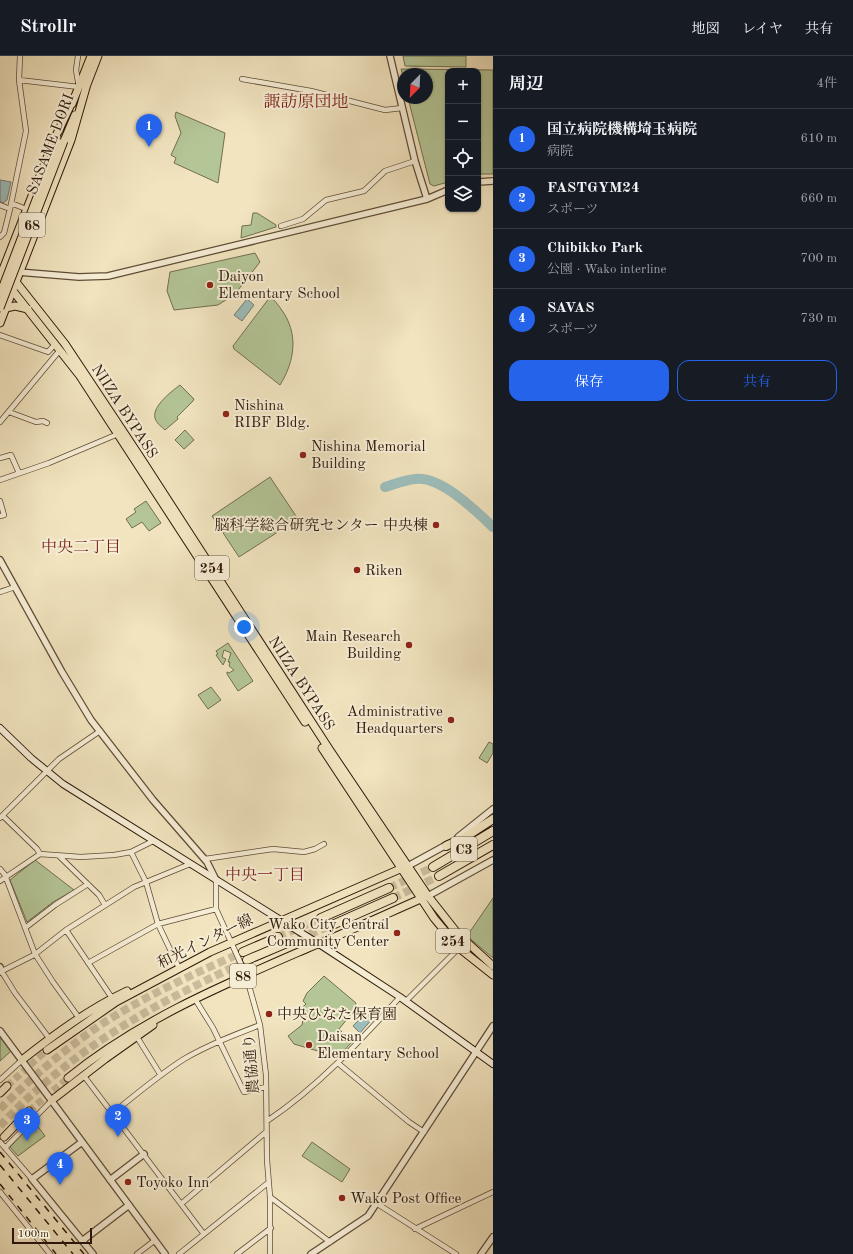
<!DOCTYPE html>
<html lang="ja">
<meta charset="utf-8">
<style>
:root{--surface:#171b24;--page:#242831;--text:#f1f3f6;--muted:#9ea1a6;--line:#363941;--accent:#2563eb}
body{margin:0;font-family:"Old Standard TT","Noto Serif JP",serif;background:var(--page);color:var(--text)}
.controls{position:absolute;right:12px;top:12px;display:grid;overflow:hidden;border-radius:8px;box-shadow:0 1px 3px #0004}
.controls button{width:36px;height:36px;display:grid;place-items:center;padding:0;border:0;border-bottom:1px solid var(--line);background:var(--surface);color:var(--text);font:20px sans-serif}
.compass{position:absolute;left:397px;top:12px;width:36px;height:36px;border-radius:50%;background:var(--surface);box-shadow:0 1px 3px #0004;rotate:204deg}
.scale{position:absolute;left:12px;bottom:10px;width:80px;box-sizing:border-box;padding-left:4px;border:2px solid #2e190a;border-top:0;font-size:11px;line-height:14px;white-space:nowrap;color:#2e190a;-webkit-text-stroke:3px #f6edd5;paint-order:stroke}
.you{position:absolute;left:244px;top:571px;width:14px;height:14px;margin:-10px;border:3px solid #fff;border-radius:50%;background:#1a73e8;box-shadow:0 0 0 6px #1a73e833}
.badge{display:grid;place-items:center;width:26px;height:26px;border-radius:50%;background:var(--accent);color:#fff;font-size:13px;font-weight:700}
.pin{position:absolute;translate:-50% -33px;filter:drop-shadow(0 1px 2px #0008)}
.pin::after{content:'';position:absolute;top:21px;width:14px;height:12px;background:inherit;clip-path:polygon(0 0,100% 0,50% 100%)}
.list{margin:0;padding:0;list-style:none}
h2{display:flex;justify-content:space-between;align-items:center;height:52px;margin:0;padding:0 16px;font-size:17px}
h2 small{font-size:13px;font-weight:400;color:var(--muted)}
.list li{display:grid;grid-template-columns:26px 1fr auto;gap:12px;align-items:center;box-sizing:border-box;height:60px;padding:0 16px;border-top:1px solid var(--line)}
.list b{display:block;font-size:15px;white-space:nowrap}
.list p{margin:0;font-size:13px;white-space:nowrap;color:var(--muted)}
.list em{font-size:13px;font-style:normal;color:var(--muted)}
.actions{display:flex;gap:8px;padding:12px 16px}
.actions a{flex:1;padding:9px 0;border:1px solid var(--accent);border-radius:12px;text-align:center;font-size:14px;color:var(--accent)}
.actions .main{background:var(--accent);color:#fff}
.icon{flex:none;width:22px;height:22px;fill:none;stroke:currentColor;stroke-width:2;stroke-linecap:round;stroke-linejoin:round}
.map{position:relative;flex:none;width:493px;height:1198px;overflow:hidden}
header{display:flex;align-items:center;gap:24px;box-sizing:border-box;height:56px;padding:0 20px;background:var(--surface);border-bottom:1px solid var(--line)}
header strong{font-size:19px}
nav{display:flex;gap:22px;margin-inline-start:auto;font-size:14px}
main{display:flex}
aside{flex:1;background:var(--surface)}
.map>svg:first-child{display:block}
.green{fill:#b4c596;stroke:#716f50}
.water{fill:#9dbdba;stroke:#717b74}
.lines{fill:none;stroke-linecap:round;stroke-linejoin:round}
.river{stroke:#9dbdba;stroke-width:10}
.primary-tunnel{stroke:#cabb9b;stroke-width:7;stroke-dasharray:7 3.5;stroke-linecap:butt}
.motorway-tunnel{stroke:#cabb9b;stroke-width:8;stroke-dasharray:8 4;stroke-linecap:butt}
.minor-casing{stroke:#5f4c37;stroke-width:6}
.tertiary-casing{stroke:#5f4c37;stroke-width:8}
.secondary-casing{stroke:#2e190a;stroke-width:8}
.primary-casing{stroke:#2e190a;stroke-width:9}
.trunk-casing{stroke:#2e190a;stroke-width:9}
.motorway-casing{stroke:#2e190a;stroke-width:10}
.minor{stroke:#f6edd5;stroke-width:4.5}
.tertiary{stroke:#f6edd5;stroke-width:5.5}
.secondary{stroke:#f6edd5;stroke-width:6}
.primary{stroke:#f1e4bf;stroke-width:7}
.trunk{stroke:#f1e4bf;stroke-width:7}
.motorway{stroke:#f1e4bf;stroke-width:8}
.rail{stroke:#2e190a;stroke-width:1.5;stroke-dasharray:7 7;stroke-linecap:butt}
.primary-bridge-casing{stroke:#2e190a;stroke-width:9;stroke-linecap:butt}
.primary-bridge{stroke:#f1e4bf;stroke-width:7}
.poi-dot{fill:#8f2418;stroke:#f6edd5;stroke-width:1.5}
.labels{text-anchor:middle;stroke-width:4;stroke-linejoin:round;paint-order:stroke}
.shield{fill:#f6edd5;stroke:#6a5947;stroke-width:1}
.shield-label{font-size:14px;font-weight:bold;fill:#2e190a}
.street-label{font-size:15px;fill:#2e190a;stroke:#f6edd5}
.poi-label{font-size:15px;fill:#2e190a;stroke:#f6edd5;text-anchor:start}
.neighbourhood-label{font-size:16px;fill:#7a1f14;stroke:#f6edd5}
.quarter-label{font-size:17px;fill:#7a1f14;stroke:#f6edd5}
</style>
<header>
<strong>Strollr</strong>
<nav><a>地図</a><a>レイヤ</a><a>共有</a></nav>
</header>
<main>
<div class="map">
<svg width="493" height="1198" viewBox="0 0 493 1198">
<rect width="100%" height="100%" fill="#f1e4bf"/>
<filter id="stains"><feTurbulence type="fractalNoise" baseFrequency=".005" numOctaves="4"/><feColorMatrix values="0 0 0 0 .2 0 0 0 0 .09 0 0 0 0 .02 0 0 0 .5 -.17"/></filter>
<radialGradient id="worn" r=".72"><stop offset=".6" stop-color="#630" stop-opacity="0"/><stop offset="1" stop-color="#630" stop-opacity=".3"/></radialGradient>
<path class="green" d="M 403,0 L 466,0 L 466,11 L 405,10 Z
M 401,13 L 493,14 L 493,118 L 478,118 L 478,15 L 448,15 L 448,126 L 434,130 L 430,128 L 408,42 L 427,42 L 427,18 L 403,18 L 403,20 Z
M 176,56 L 225,77 L 218,127 L 174,107 L 176,102 L 171,99 L 181,77 L 175,60 Z
M 257,157 L 276,169 L 276,171 L 241,182 L 242,170 L 251,169 L 253,157 Z
M 255,197 L 260,206 L 235,238 L 218,249 L 174,254 L 167,235 L 170,216 Z
M 270,241 C 275,244 278,249 281,253 C 299,277 295,305 280,329 L 234,293 L 233,290 Z
M 180,329 L 194,343 L 193,345 L 177,361 L 178,363 L 165,374 C 162,371 156,367 155,362 C 152,350 172,335 180,329 Z
M 185,374 L 194,384 L 184,393 L 175,384 Z
M 270,421 L 298,463 L 239,501 L 212,460 Z
M 146,445 L 161,467 L 149,475 L 142,466 L 132,472 L 126,463 L 136,456 L 134,453 Z
M 228,587 L 253,625 L 238,635 L 227,618 L 227,616 L 229,617 L 234,614 L 229,610 L 230,606 L 228,606 L 231,597 L 224,594 L 222,601 L 226,603 L 223,609 L 216,599 L 218,598 L 216,595 Z
M 211,631 L 221,644 L 208,653 L 198,639 Z
M 489,686 L 493,688 L 493,697 L 487,707 L 479,702 Z
M 35,804 L 74,834 L 53,846 L 27,866 L 10,824 Z
M 493,842 L 493,902 L 467,880 Z
M 324,920 L 356,947 L 353,956 L 339,973 L 352,986 L 338,1001 L 294,988 L 288,980 L 302,969 L 303,964 L 297,956 L 306,948 L 303,945 L 307,937 Z
M 0,980 L 11,995 L 0,1005 Z
M 34,1065 L 45,1080 L 18,1100 L 10,1091 Z
M 312,1086 L 350,1113 L 342,1126 L 302,1100 Z"/>
<path class="water" d="M 0,124 L 11,126 L 7,144 L 3,147 L 0,145 Z
M 247,243 L 254,249 L 242,265 L 234,259 Z
M 366,956 L 373,962 L 360,977 L 353,970 Z"/>
<g class="lines">
<path class="river" d="M 385,431 C 395,428 405,424 415,423 C 440,419 476,455 493,471"/>
<path class="primary-tunnel" d="M 7,1030 L 47,994
M 29,1055 L 68,1022"/>
<path class="motorway-tunnel" d="M 389,832 L 433,811
M 393,842 L 439,820
M 278,881 L 321,862
M 287,887 L 330,870
M 0,1053 C 32,1021 67,991 105,966 C 149,938 196,917 243,896
M 0,1070 C 39,1028 87,991 136,962 C 172,940 210,923 247,904"/>
<g class="minor-casing">
<path id="minor" d="M 242,23 L 311,35 L 385,54 L 402,52
M 19,24 L 79,31 L 76,14 L 78,0
M 11,147 L 26,153
M 0,149 L 10,153
M 281,170 L 303,163 L 326,144 L 364,135 L 385,115 L 415,105
M 0,181 L 4,177 L 10,153 L 26,75 L 19,24 L 20,0
M 0,279 L 48,296 L 55,288
M 9,356 L 36,366 L 43,365 L 47,367
M 0,366 L 60,294
M 0,402 L 11,399 L 19,417
M 0,424 L 49,407 L 118,378
M 0,445 L 4,459 L 0,460
M 0,536 L 15,531
M 3,760 L 37,793 L 40,798
M 0,762 L 59,703 L 100,675
M 131,796 L 146,826 L 158,868 L 179,912
M 59,800 L 99,839 L 105,849
M 205,803 L 273,793 L 304,796 L 315,793 L 324,788
M 0,813 L 5,819 L 35,898 L 53,926 L 79,962
M 216,824 L 216,853 L 246,919 L 260,969 L 266,1019 L 267,1104 L 270,1141 L 270,1198
M 0,825 L 40,798 L 81,801 L 114,799 L 131,796 L 153,785
M 25,872 L 55,849 L 88,828
M 66,874 L 112,942
M 88,907 L 158,868 L 216,853
M 0,916 L 34,899 L 66,874 L 134,831 L 190,808
M 2,916 L 15,937 L 49,982
M 195,943 L 213,972 L 244,1036 L 266,1031
M 406,945 L 459,892
M 137,981 L 160,1018
M 339,1008 L 409,1066 L 424,1076
M 84,1020 L 203,1177
M 0,1024 L 22,1004
M 113,1057 C 136,1038 159,1019 184,1003 C 208,989 234,979 260,969
M 267,1065 C 318,1031 359,986 400,941
M 0,1086 L 32,1123
M 5,1092 L 52,1044
M 0,1136 L 50,1198
M 270,1141 L 330,1186
M 376,1147 L 456,1198
M 181,1148 L 266,1076
M 415,1173 L 493,1136
M 137,1198 L 154,1185
M 179,1198 L 269,1126
M 237,1198 L 271,1172"/>
</g>
<g class="tertiary-casing">
<path id="tertiary" d="M 390,0 L 415,105 L 427,143
M 478,126 L 493,125
M 18,216 L 79,221 L 108,220 L 427,143 L 448,134
M 0,504 L 62,616 L 91,664 L 153,744 L 207,806 L 216,824
M 458,781 L 493,753
M 408,810 L 448,788
M 428,840 L 493,804
M 0,911 L 2,916
M 0,975 L 165,1198
M 82,1086 L 32,1123 L 93,1198
M 110,1124 L 144,1098
M 82,1185 L 129,1149
M 311,1198 L 368,1160 L 493,970
M 481,1198 L 493,1181"/>
</g>
<g class="secondary-casing">
<path id="secondary" d="M 0,672 L 31,702 L 63,728 L 319,888 L 400,941 L 493,1008"/>
</g>
<g class="primary-casing">
<path id="primary" d="M 86,31 L 98,0
M 72,48 L 91,0
M 64,85 L 75,59
M 0,221 L 54,84 L 73,44
M 0,267 L 71,84 L 87,28
M 47,994 L 116,946 L 210,896 L 407,810
M 22,1004 C 55,978 89,953 127,935
M 68,1022 C 139,964 225,928 308,892 C 348,876 386,858 425,841
M 0,1037 L 7,1030
M 52,1044 L 105,1003 L 153,969
M 4,1081 L 29,1055"/>
</g>
<g class="trunk-casing">
<path id="trunk" d="M 0,215 L 16,226 L 65,288 L 140,401 L 329,693 L 428,840 L 458,878 L 493,910
M 0,225 L 13,235 L 80,320 L 305,666
M 6,252 L 15,250 L 28,253
M 322,692 L 434,862 L 459,892 L 493,919"/>
</g>
<g class="motorway-casing">
<path id="motorway" d="M 446,790 L 467,780 L 493,763
M 433,811 L 493,775
M 439,820 L 493,789
M 321,862 L 389,832
M 330,870 L 393,842
M 243,896 L 278,881
M 247,904 L 287,887"/>
</g>
<use href="#minor" class="minor"/>
<use href="#tertiary" class="tertiary"/>
<use href="#secondary" class="secondary"/>
<use href="#primary" class="primary"/>
<use href="#trunk" class="trunk"/>
<use href="#motorway" class="motorway"/>
<path class="rail" d="M 0,1096 L 84,1198
M 0,1109 L 73,1198
M 0,1128 L 56,1198"/>
<g class="primary-bridge-casing">
<path id="primary-bridge" d="M 0,238 L 58,86
M 0,252 L 64,85"/>
</g>
<use href="#primary-bridge" class="primary-bridge"/>
</g>
<g class="poi-dot">
<circle cx="210" cy="229" r="4"/>
<circle cx="226" cy="358" r="4"/>
<circle cx="303" cy="399" r="4"/>
<circle cx="436" cy="469" r="4"/>
<circle cx="357" cy="514" r="4"/>
<circle cx="409" cy="589" r="4"/>
<circle cx="451" cy="664" r="4"/>
<circle cx="397" cy="877" r="4"/>
<circle cx="269" cy="958" r="4"/>
<circle cx="309" cy="989" r="4"/>
<circle cx="128" cy="1126" r="4"/>
<circle cx="342" cy="1142" r="4"/>
</g>
<g class="labels">
<g class="shield">
<rect x="19" y="157" width="26" height="24" rx="3"/>
<rect x="195" y="500" width="34" height="24" rx="3"/>
<rect x="451" y="781" width="26" height="24" rx="3"/>
<rect x="436" y="873" width="34" height="24" rx="3"/>
<rect x="230" y="908" width="26" height="24" rx="3"/>
</g>
<g class="shield-label">
<text x="32" y="174">68</text>
<text x="212" y="517">254</text>
<text x="464" y="798">C3</text>
<text x="453" y="890">254</text>
<text x="243" y="925">88</text>
</g>
<g class="street-label">
<text transform="translate(50 88) rotate(-69)" y="5">SASAME DORI</text>
<text transform="translate(125 355) rotate(57)" y="5">NIIZA BYPASS</text>
<text transform="translate(302 627) rotate(57)" y="5">NIIZA BYPASS</text>
<text transform="translate(205 885) rotate(-26)" y="5">和光インター線</text>
<text transform="translate(251 1008) rotate(-95)" y="5">農協通り</text>
</g>
<g class="poi-label">
<text x="218" y="225">Daiyon<tspan x="218" dy="17">Elementary School</tspan></text>
<text x="234" y="354">Nishina<tspan x="234" dy="17">RIBF Bldg.</tspan></text>
<text x="311" y="395">Nishina Memorial<tspan x="311" dy="17">Building</tspan></text>
<text x="428" y="474" text-anchor="end">脳科学総合研究センター 中央棟</text>
<text x="365" y="519">Riken</text>
<text x="401" y="585" text-anchor="end">Main Research<tspan x="401" dy="17">Building</tspan></text>
<text x="443" y="660" text-anchor="end">Administrative<tspan x="443" dy="17">Headquarters</tspan></text>
<text x="389" y="873" text-anchor="end">Wako City Central<tspan x="389" dy="17">Community Center</tspan></text>
<text x="277" y="963">中央ひなた保育園</text>
<text x="317" y="985">Daisan<tspan x="317" dy="17">Elementary School</tspan></text>
<text x="136" y="1131">Toyoko Inn</text>
<text x="350" y="1147">Wako Post Office</text>
</g>
<g class="neighbourhood-label">
<text x="81" y="496">中央二丁目</text>
<text x="265" y="824">中央一丁目</text>
</g>
<g class="quarter-label">
<text x="306" y="51">諏訪原団地</text>
</g>
</g>
<rect width="100%" height="100%" filter="url(#stains)"/>
<rect width="100%" height="100%" fill="url(#worn)"/>
</svg>
<div class="controls">
<button>+</button>
<button>−</button>
<button><svg class="icon" aria-label="locate" viewBox="0 0 24 24"><circle cx="12" cy="12" r="6"/><path d="M12 2v4M12 18v4M2 12h4M18 12h4"/></svg></button>
<button><svg class="icon" aria-label="layers" viewBox="0 0 24 24"><path d="M12 4l9 5-9 5-9-5zM3 14l9 5 9-5"/></svg></button>
</div>
<svg class="compass" viewBox="-18 -18 36 36"><path d="M0-13l5 13h-10z" fill="#e53935"/><path d="M0 13l5-13h-10z" fill="#9ea1a6"/></svg>
<div class="scale">100 m</div>
<div class="you"></div>
<div class="pin badge" style="left:149px;top:91px">1</div>
<div class="pin badge" style="left:118px;top:1081px">2</div>
<div class="pin badge" style="left:27px;top:1085px">3</div>
<div class="pin badge" style="left:60px;top:1129px">4</div>
</div>
<aside>
<h2>周辺<small>4件</small></h2>
<ul class="list">
<li><span class="badge">1</span><div><b>国立病院機構埼玉病院</b><p>病院</p></div><em>610 m</em></li>
<li><span class="badge">2</span><div><b>FASTGYM24</b><p>スポーツ</p></div><em>660 m</em></li>
<li><span class="badge">3</span><div><b>Chibikko Park</b><p>公園 · Wako interline</p></div><em>700 m</em></li>
<li><span class="badge">4</span><div><b>SAVAS</b><p>スポーツ</p></div><em>730 m</em></li>
</ul>
<div class="actions"><a class="main">保存</a><a>共有</a></div>
</aside>
</main>
